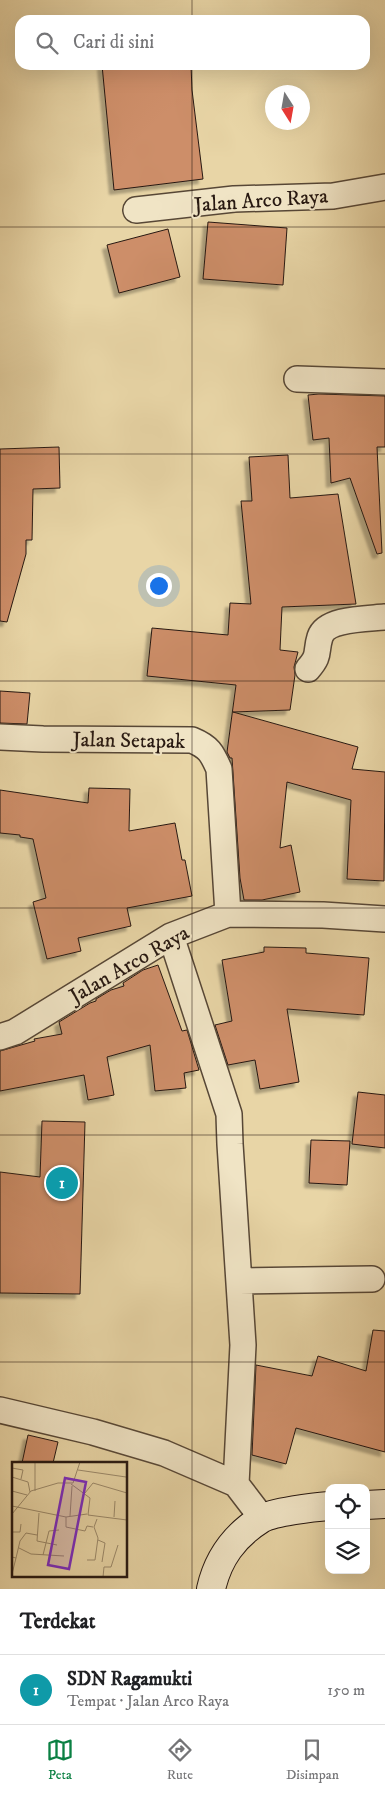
<!DOCTYPE html>
<html lang="id">
<meta charset="utf-8">
<style>
:root{--surface:#fff;--page:#f2f2f2;--text:#202124;--muted:#757577;--line:#e0e0e0;--accent:#0b8043}
body{margin:0;font-family:"IM FELL DW Pica",serif;background:var(--page);color:var(--text)}
.controls{position:absolute;right:15px;bottom:15px;display:grid;overflow:hidden;border-radius:10px;box-shadow:0 5px 20px #0002}
.controls button{width:45px;height:45px;display:grid;place-items:center;padding:0;border:0;border-bottom:1px solid var(--line);background:var(--surface);color:var(--text);font:25px sans-serif}
.compass{position:absolute;left:265px;top:85px;width:45px;height:45px;border-radius:50%;background:var(--surface);box-shadow:0 5px 20px #0002;rotate:169deg}
.you{position:absolute;left:158px;top:585px;width:18px;height:18px;margin:-12px;border:4px solid #fff;border-radius:50%;background:#1a73e8;box-shadow:0 0 0 8px #1a73e833}
.badge{display:grid;place-items:center;width:32px;height:32px;border-radius:50%;background:var(--accent);color:#fff;font-size:16px;font-weight:700}
.pin{position:absolute;translate:-50% -50%;border:2px solid #fff;box-shadow:0 1px 5px #0006}
.list{margin:0;padding:0;list-style:none}
h2{display:flex;justify-content:space-between;align-items:center;height:65px;margin:0;padding:0 20px;font-size:21px}
h2 small{font-size:16px;font-weight:400;color:var(--muted)}
.list li{display:grid;grid-template-columns:32px 1fr auto;gap:15px;align-items:center;box-sizing:border-box;height:70px;padding:0 20px;border-top:1px solid var(--line)}
.list b{display:block;font-size:19px;white-space:nowrap}
.list p{margin:0;font-size:16px;white-space:nowrap;color:var(--muted)}
.list em{font-size:16px;font-style:normal;color:var(--muted)}
.icon{flex:none;width:28px;height:28px;fill:none;stroke:currentColor;stroke-width:2;stroke-linecap:round;stroke-linejoin:round}
.map{position:relative;flex:none;width:385px;height:1589px;overflow:hidden}
.search{position:absolute;background:var(--surface);box-shadow:0 5px 20px #0002;left:15px;right:15px;top:15px;height:55px;display:flex;align-items:center;gap:12px;box-sizing:border-box;padding:0 18px;border-radius:15px;color:var(--muted);font-size:19px}
.sheet{height:135px;background:var(--surface)}
nav{display:flex;justify-content:space-around;align-items:center;box-sizing:border-box;height:70px;border-top:1px solid var(--line);background:var(--surface);font-size:14px;color:var(--muted)}
nav a{display:grid;justify-items:center;gap:2px}
nav .on{color:var(--accent)}
.map>svg:first-child{display:block}
.building{fill:#cd8e69;stroke:#271811;filter:url(#shadow)}
.lines{fill:none;stroke-linecap:round;stroke-linejoin:round}
.minor-casing{stroke:#574736;stroke-width:28}
.secondary-casing{stroke:#271811;stroke-width:30}
.minor{stroke:#f0e4c5;stroke-width:25}
.secondary{stroke:#f0e4c5;stroke-width:28}
.grid{fill:none;stroke:#271811;stroke-width:1;stroke-opacity:0.55}
.labels{text-anchor:middle;stroke-width:4;stroke-linejoin:round;paint-order:stroke}
.street-label{font-size:21px;fill:#271811;stroke:#f0e4c5}
.inset-road{fill:none;stroke:#9b896a;stroke-width:1}
.view{fill:#7b2cbf;fill-opacity:0.15;stroke:#7b2cbf;stroke-width:2.5}
.inset-edge{fill:none;stroke:#271811;stroke-width:2.5}
</style>
<div class="map">
<svg width="385" height="1589" viewBox="0 0 385 1589">
<defs>
<filter id="shadow"><feDropShadow dx="-4.5" dy="4.5" stdDeviation="1" flood-color="#0004"/></filter>
</defs>
<rect width="100%" height="100%" fill="#e8d5a6"/>
<filter id="stains"><feTurbulence type="fractalNoise" baseFrequency=".004" numOctaves="4"/><feColorMatrix values="0 0 0 0 .2 0 0 0 0 .09 0 0 0 0 .02 0 0 0 .5 -.17"/></filter>
<radialGradient id="worn" r=".72"><stop offset=".6" stop-color="#630" stop-opacity="0"/><stop offset="1" stop-color="#630" stop-opacity=".3"/></radialGradient>
<path class="building" d="M 102,65 L 191,65 L 192,90 L 203,179 L 114,190 Z
M 208,222 L 287,228 L 283,285 L 203,279 Z
M 168,229 L 180,277 L 119,293 L 107,245 Z
M 319,394 L 385,396 L 385,447 L 377,447 L 382,553 L 377,554 L 350,478 L 331,483 L 329,438 L 313,440 L 308,395 Z
M 59,447 L 60,488 L 33,489 L 32,540 L 26,540 L 26,554 L 7,622 L 0,621 L 0,449 Z
M 288,455 L 290,498 L 338,494 L 356,604 L 282,607 L 280,650 L 298,652 L 294,667 L 295,675 L 290,710 L 233,712 L 358,747 L 352,769 L 385,772 L 384,881 L 347,879 L 351,800 L 287,782 L 280,848 L 291,845 L 300,892 L 262,900 L 244,900 L 240,878 L 232,758 L 230,758 L 227,752 L 236,685 L 147,676 L 152,628 L 228,635 L 230,603 L 251,604 L 241,501 L 252,501 L 249,457 Z
M 0,691 L 30,693 L 27,724 L 0,723 Z
M 89,788 L 130,789 L 129,831 L 175,823 L 182,860 L 185,860 L 192,896 L 127,908 L 131,926 L 78,938 L 81,951 L 47,959 L 33,902 L 46,898 L 33,839 L 20,837 L 20,835 L 0,833 L 0,790 L 88,803 Z
M 264,947 L 306,948 L 306,953 L 369,958 L 364,1015 L 287,1009 L 299,1082 L 260,1089 L 255,1060 L 228,1065 L 215,1025 L 232,1021 L 222,960 L 264,952 Z
M 158,965 L 182,1031 L 187,1030 L 199,1070 L 184,1073 L 186,1088 L 155,1091 L 150,1045 L 107,1057 L 114,1095 L 88,1100 L 84,1075 L 0,1091 L 0,1051 L 35,1041 L 34,1039 L 62,1034 L 59,1022 L 90,1003 L 96,1001 L 96,999 L 111,990 L 124,986 L 123,983 L 143,970 Z
M 358,1092 L 385,1095 L 385,1148 L 352,1144 Z
M 42,1121 L 85,1122 L 80,1294 L 0,1293 L 0,1172 L 40,1177 Z
M 311,1140 L 350,1141 L 347,1185 L 309,1183 Z
M 373,1330 L 385,1331 L 385,1452 L 296,1428 L 286,1464 L 252,1455 L 256,1365 L 312,1376 L 318,1356 L 366,1371 Z
M 28,1435 L 58,1442 L 53,1463 L 22,1463 Z"/>
<g class="lines">
<g class="minor-casing">
<path id="minor" d="M 136,210 L 234,199 L 333,196 L 385,187
M 297,379 L 385,382
M 308,669 C 321,654 315,653 320,637 C 326,618 368,619 385,617
M 0,737 L 43,739 L 192,740 C 209,747 212,753 219,769 L 228,914
M 171,936 L 229,1114 L 230,1144 L 243,1345 L 236,1484
M 0,1037 L 15,1032 L 171,936 L 228,914 L 323,915 L 385,919
M 239,1281 L 372,1279
M 0,1410 L 93,1432 L 164,1453 L 236,1484 L 262,1518"/>
</g>
<g class="secondary-casing">
<path id="secondary" d="M 366,1505 L 385,1504
M 211,1589 C 218,1558 234,1536 261,1519 C 273,1512 314,1507 329,1506"/>
</g>
<use href="#minor" class="minor"/>
<use href="#secondary" class="secondary"/>
</g>
<path class="grid" d="M 192,0 L 192,20M 192,65 L 192,1589M 0,227 L 385,227M 0,454 L 385,454M 0,681 L 385,681M 0,908 L 385,908M 0,1135 L 385,1135M 0,1362 L 385,1362"/>
<g class="labels">
<g class="street-label">
<text transform="translate(261 200) rotate(-4)" y="7">Jalan Arco Raya</text>
<text transform="translate(129 740) rotate(1)" y="7">Jalan Setapak</text>
<text transform="translate(129 964) rotate(-30)" y="7">Jalan Arco Raya</text>
</g>
</g>
<g transform="translate(12 1462)">
<rect width="115" height="115" fill="#e8d5a6"/>
<path class="inset-road" d="M 0,6 L 11,8 L 9,17M 66,8 L 114,15M 0,15 L 16,20 L 18,30M 59,22 L 78,36 L 76,53 L 115,58M 0,29 L 15,33M 23,29 L 23,0M 73,31 L 81,21 L 115,31M 0,44 L 54,55 L 75,52M 27,51 L 25,79 L 45,83M 0,52 L 19,29 L 46,21 L 61,21 L 68,0M 58,54 L 60,24M 54,55 L 54,65 L 73,69 L 75,64 L 81,65M 102,55 L 103,39M 0,70 L 8,70 L 9,62M 86,78 L 93,81 L 90,100M 8,79 L 14,71 L 25,73M 7,86 L 19,92 L 52,94M 31,93 L 37,69 L 47,68M 0,95 L 4,96 L 8,79M 75,98 L 83,98 L 86,76 L 82,65 L 85,57M 0,112 L 4,96M 91,115 L 92,105 L 99,105 L 106,83"/>
<path class="view" d="M 53,16 L 74,20 L 57,107 L 36,103 Z"/>
<rect width="115" height="115" class="inset-edge"/>
</g>
<rect width="100%" height="100%" filter="url(#stains)"/>
<rect width="100%" height="100%" fill="url(#worn)"/>
</svg>
<div class="controls">
<button><svg class="icon" aria-label="locate" viewBox="0 0 24 24"><circle cx="12" cy="12" r="6"/><path d="M12 2v4M12 18v4M2 12h4M18 12h4"/></svg></button>
<button><svg class="icon" aria-label="layers" viewBox="0 0 24 24"><path d="M12 4l9 5-9 5-9-5zM3 14l9 5 9-5"/></svg></button>
</div>
<svg class="compass" viewBox="-18 -18 36 36"><path d="M0-13l5 13h-10z" fill="#e53935"/><path d="M0 13l5-13h-10z" fill="#757577"/></svg>
<div class="you"></div>
<div class="pin badge" style="left:62px;top:1183px;background:#0f9aa8">1</div>
<div class="search"><svg class="icon" aria-label="search" viewBox="0 0 24 24"><circle cx="10" cy="10" r="6"/><path d="M15 15l6 6"/></svg>Cari di sini</div>
</div>
<section class="sheet">
<h2>Terdekat<small></small></h2>
<ul class="list">
<li><span class="badge" style="background:#0f9aa8">1</span><div><b>SDN Ragamukti</b><p>Tempat · Jalan Arco Raya</p></div><em>150 m</em></li>
</ul>
</section>
<nav>
<a class="on"><svg class="icon" aria-label="map" viewBox="0 0 24 24"><path d="M3 6l6-2 6 2 6-2v14l-6 2-6-2-6 2zM9 4v14M15 6v14"/></svg>Peta</a>
<a><svg class="icon" aria-label="directions" viewBox="0 0 24 24"><path d="M12 3l9 9-9 9-9-9zM9 14v-3h6M13 9l2 2-2 2"/></svg>Rute</a>
<a><svg class="icon" aria-label="saved" viewBox="0 0 24 24"><path d="M7 4h10v16l-5-4-5 4z"/></svg>Disimpan</a>
</nav>
